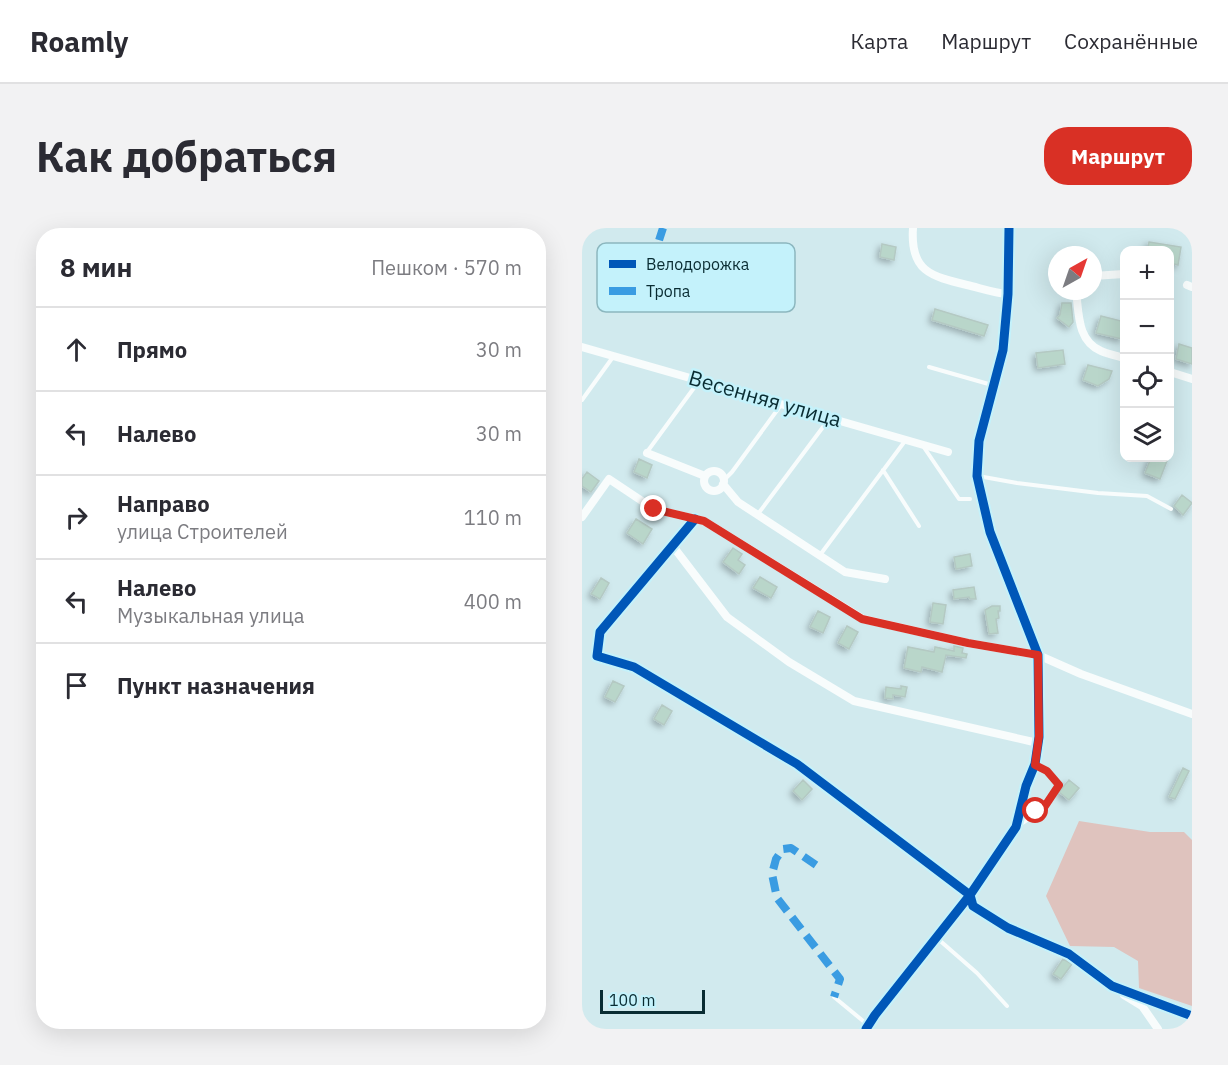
<!DOCTYPE html>
<html lang="ru">
<meta charset="utf-8">
<style>
:root{--surface:#fff;--page:#f2f2f3;--text:#2b2b33;--muted:#7c7c81;--line:#e1e1e2;--accent:#d93025}
body{margin:0;font-family:"IBM Plex Sans",sans-serif;background:var(--page);color:var(--text)}
.controls{position:absolute;right:18px;top:18px;display:grid;overflow:hidden;border-radius:12px;box-shadow:0 6px 24px #0002}
.controls button{width:54px;height:54px;display:grid;place-items:center;padding:0;border:0;border-bottom:2px solid var(--line);background:var(--surface);color:var(--text);font:30px sans-serif}
.compass{position:absolute;left:466px;top:18px;width:54px;height:54px;border-radius:50%;background:var(--surface);box-shadow:0 6px 24px #0002;rotate:40deg}
.scale{position:absolute;left:18px;bottom:15px;width:105px;box-sizing:border-box;padding-left:6px;border:3px solid #092c32;border-top:0;font-size:16px;line-height:21px;white-space:nowrap;color:#092c32;-webkit-text-stroke:4px #c4f2fb;paint-order:stroke}
.stop{position:absolute;width:18px;height:18px;margin:-14px;border:4px solid #d93025;border-radius:50%;background:#fff}
.stop.end{background:#d93025;border-color:#fff;box-shadow:0 2px 6px #0008}
.list{margin:0;padding:0;list-style:none}
h2{display:flex;justify-content:space-between;align-items:center;height:78px;margin:0;padding:0 24px;font-size:26px}
h2 small{font-size:20px;font-weight:400;color:var(--muted)}
.list li{display:grid;grid-template-columns:39px 1fr auto;gap:18px;align-items:center;box-sizing:border-box;height:84px;padding:0 24px;border-top:2px solid var(--line)}
.list b{display:block;font-size:22px;white-space:nowrap}
.list p{margin:0;font-size:20px;white-space:nowrap;color:var(--muted)}
.list em{font-size:20px;font-style:normal;color:var(--muted)}
.icon{flex:none;width:33px;height:33px;fill:none;stroke:currentColor;stroke-width:2;stroke-linecap:round;stroke-linejoin:round}
.map{position:relative;flex:none;width:610px;height:801px;overflow:hidden;border-radius:24px}
header{display:flex;align-items:center;gap:36px;box-sizing:border-box;height:84px;padding:0 30px;background:var(--surface);border-bottom:2px solid var(--line)}
header strong{font-size:28px}
nav{display:flex;gap:33px;margin-inline-start:auto;font-size:21px}
.intro{display:flex;align-items:center;justify-content:space-between;box-sizing:border-box;height:144px;padding:0 36px}
h1{margin:0;font-size:42px}
.button{padding:15px 27px;border-radius:24px;background:var(--accent);color:#fff;font-size:21px;font-weight:700}
main{display:flex;gap:36px;padding:0 36px}
aside{flex:1;background:var(--surface);border-radius:24px;box-shadow:0 6px 24px #0002}
.map>svg:first-child{display:block}
.green{fill:#dfc3be}
.building{fill:#b9d6ca;stroke:#b4c9c3;stroke-width:1.5;filter:url(#shadow)}
.lines{fill:none;stroke-linecap:round;stroke-linejoin:round}
.service{stroke:#f8fcfc;stroke-width:4}
.minor{stroke:#f8fcfc;stroke-width:8}
.quiet{stroke:#3a9ce2;stroke-width:8;stroke-dasharray:15 8;stroke-linecap:butt}
.cycleway-casing{stroke:#c4f2fb;stroke-width:13}
.cycleway{stroke:#0057b8;stroke-width:9}
.route{stroke:#d93025;stroke-width:8}
.labels{text-anchor:middle;stroke-width:5;stroke-linejoin:round;paint-order:stroke}
.street-label{font-size:21px;fill:#092c32;stroke:#c4f2fb}
.key{fill:#c4f2fb;stroke:#8cb7bf;stroke-width:1.5}
.key-label{font-size:16px;fill:#092c32}
</style>
<header>
<strong>Roamly</strong>
<nav><a>Карта</a><a>Маршрут</a><a>Сохранённые</a></nav>
</header>
<div class="intro"><h1>Как добраться</h1><a class="button">Маршрут</a></div>
<main>
<aside>
<h2>8 мин<small>Пешком · 570 m</small></h2>
<ul class="list">
<li><svg class="icon" aria-label="ahead" viewBox="0 0 24 24"><path d="M12 20V5M6 11l6-6 6 6"/></svg><div><b>Прямо</b></div><em>30 m</em></li>
<li><svg class="icon" aria-label="left" viewBox="0 0 24 24"><path d="M17 20v-9H6M10 6l-5 5 5 5"/></svg><div><b>Налево</b></div><em>30 m</em></li>
<li><svg class="icon" aria-label="right" viewBox="0 0 24 24"><path d="M7 20v-9h11M14 6l5 5-5 5"/></svg><div><b>Направо</b><p>улица Строителей</p></div><em>110 m</em></li>
<li><svg class="icon" aria-label="left" viewBox="0 0 24 24"><path d="M17 20v-9H6M10 6l-5 5 5 5"/></svg><div><b>Налево</b><p>Музыкальная улица</p></div><em>400 m</em></li>
<li><svg class="icon" aria-label="arrive" viewBox="0 0 24 24"><path d="M6 21V4h12l-3 4 3 4H6"/></svg><div><b>Пункт назначения</b></div></li>
</ul>
</aside>
<div class="map">
<svg width="610" height="801" viewBox="0 0 610 801">
<defs>
<filter id="shadow"><feDropShadow dx="-3" dy="3" stdDeviation="3" flood-color="#0004"/></filter>
</defs>
<rect width="100%" height="100%" fill="#d1eaee"/>
<path class="green" d="M 497,593 L 568,604 L 602,604 L 610,612 L 610,778 L 557,760 L 556,733 L 532,719 L 488,718 L 464,668 Z"/>
<path class="building" d="M 567,14 L 599,19 L 596,37 L 588,35 L 588,22 L 565,22 Z
M 300,16 L 314,19 L 312,32 L 298,29 Z
M 480,75 L 489,75 L 491,94 L 487,99 L 475,90 L 478,87 Z
M 353,81 L 406,97 L 402,108 L 350,92 Z
M 519,88 L 543,94 L 540,111 L 514,105 Z
M 597,116 L 610,120 L 610,136 L 594,131 Z
M 481,122 L 483,136 L 456,140 L 454,125 Z
M 506,137 L 530,143 L 527,151 L 516,158 L 501,152 Z
M 569,230 L 586,230 L 578,251 L 563,245 Z
M 57,231 L 70,237 L 65,250 L 52,244 Z
M 5,244 L 17,253 L 9,264 L 0,258 L 0,251 Z
M 600,267 L 610,275 L 601,287 L 592,278 Z
M 54,291 L 70,301 L 61,316 L 45,305 Z
M 151,320 L 160,326 L 156,332 L 163,337 L 157,346 L 141,334 Z
M 388,326 L 390,338 L 374,341 L 372,329 Z
M 178,349 L 195,359 L 189,370 L 171,360 Z
M 19,350 L 27,355 L 18,371 L 9,366 Z
M 392,359 L 394,371 L 388,371 L 387,369 L 372,371 L 371,362 Z
M 351,375 L 364,377 L 361,396 L 348,394 Z
M 410,378 L 418,378 L 418,383 L 416,383 L 417,390 L 414,391 L 416,405 L 407,406 L 403,382 Z
M 236,383 L 248,389 L 241,405 L 228,399 Z
M 265,398 L 276,404 L 267,421 L 256,415 Z
M 372,418 L 381,420 L 380,425 L 385,426 L 384,430 L 364,427 L 360,444 L 340,439 L 339,444 L 322,440 L 326,419 L 352,424 L 353,419 L 372,423 Z
M 31,453 L 42,458 L 33,474 L 23,469 Z
M 319,458 L 325,459 L 323,469 L 311,467 L 311,471 L 303,470 L 304,459 L 319,461 Z
M 80,477 L 90,483 L 82,497 L 72,491 Z
M 601,540 L 607,543 L 593,571 L 587,569 Z
M 221,552 L 230,561 L 220,572 L 211,563 Z
M 487,552 L 497,560 L 487,572 L 477,564 Z
M 481,731 L 490,736 L 479,751 L 471,746 Z"/>
<g class="lines">
<path class="service" d="M 347,139 L 410,157
M 0,172 L 31,129
M 341,218 L 377,271 L 388,271
M 65,224 L 117,153
M 301,242 L 337,298
M 396,248 L 435,255 L 516,265 L 565,268 L 589,281
M 142,252 L 150,244 L 199,177
M 176,286 L 247,191
M 238,327 L 323,213
M 435,598 C 453,589 465,574 477,557 L 465,543 L 453,537
M 356,711 L 395,745 L 425,778
M 252,769 L 286,797"/>
<path class="minor" d="M 331,0 C 328,43 348,48 385,57 C 398,60 412,65 426,66
M 511,48 L 542,46
M 605,57 L 610,59
M 494,63 C 497,85 495,113 519,123 C 526,126 535,128 542,130
M 0,119 L 366,224
M 588,144 L 610,151
M 65,225 L 123,248
M122 253a10 10 0 1 1 20 0a10 10 0 1 1-20 0Z
M 141,256 L 156,274 L 263,344 L 303,351
M 0,289 L 27,251 L 72,281 L 122,293 L 281,391 L 386,415 L 456,427 L 499,446 L 610,486
M 113,291 L 18,404 L 15,428 L 52,439 L 215,536 L 388,667 L 391,678 L 426,700 L 487,726 L 530,758 L 610,788
M 90,317 L 145,389 L 207,434 L 272,473 L 456,515
M 542,767 L 560,778 L 576,801
M 284,801 L 293,787 L 388,667 L 434,599 L 444,558 L 453,536 L 457,509 L 456,427 L 408,304 L 395,248 L 397,213 L 421,122 L 426,66 L 427,0"/>
<path class="quiet" d="M 70,34 L 81,0
M 234,637 L 209,620 L 201,621 L 194,631 L 190,646 L 195,670 L 258,751 L 252,769"/>
<g class="cycleway-casing">
<path id="cycleway" d="M 113,291 L 18,404 L 15,428 L 52,439 L 215,536 L 388,667 L 391,678 L 426,700 L 487,726 L 530,758 L 610,788
M 284,801 L 293,787 L 388,667 L 434,599 L 444,558 L 453,536 L 457,509 L 456,427 L 408,304 L 395,248 L 397,213 L 421,122 L 426,66 L 427,0"/>
</g>
<use href="#cycleway" class="cycleway"/>
</g>
<g class="lines">
<path class="route" d="M 72,281 L 122,293 L 280,391 L 386,415 L 456,427 L 457,508 L 453,537 L 465,543 L 477,557 L 463,578 L 454,583"/>
</g>
<g class="labels">
<g class="street-label">
<text transform="translate(183 171) rotate(16)" y="7">Весенняя улица</text>
</g>
</g>
<rect x="15" y="15" width="198" height="69" rx="9" class="key"/>
<rect x="27" y="32" width="27" height="8" fill="#0057b8"/>
<rect x="27" y="59" width="27" height="8" fill="#3a9ce2"/>
<g class="key-label">
<text x="64" y="42">Велодорожка</text>
<text x="64" y="69">Тропа</text>
</g>
</svg>
<div class="controls">
<button>+</button>
<button>−</button>
<button><svg class="icon" aria-label="locate" viewBox="0 0 24 24"><circle cx="12" cy="12" r="6"/><path d="M12 2v4M12 18v4M2 12h4M18 12h4"/></svg></button>
<button><svg class="icon" aria-label="layers" viewBox="0 0 24 24"><path d="M12 4l9 5-9 5-9-5zM3 14l9 5 9-5"/></svg></button>
</div>
<svg class="compass" viewBox="-18 -18 36 36"><path d="M0-13l5 13h-10z" fill="#e53935"/><path d="M0 13l5-13h-10z" fill="#7c7c81"/></svg>
<div class="scale">100 m</div>
<div class="stop" style="left:454px;top:583px"></div>
<div class="stop end" style="left:72px;top:281px"></div>
</div>
</main>
